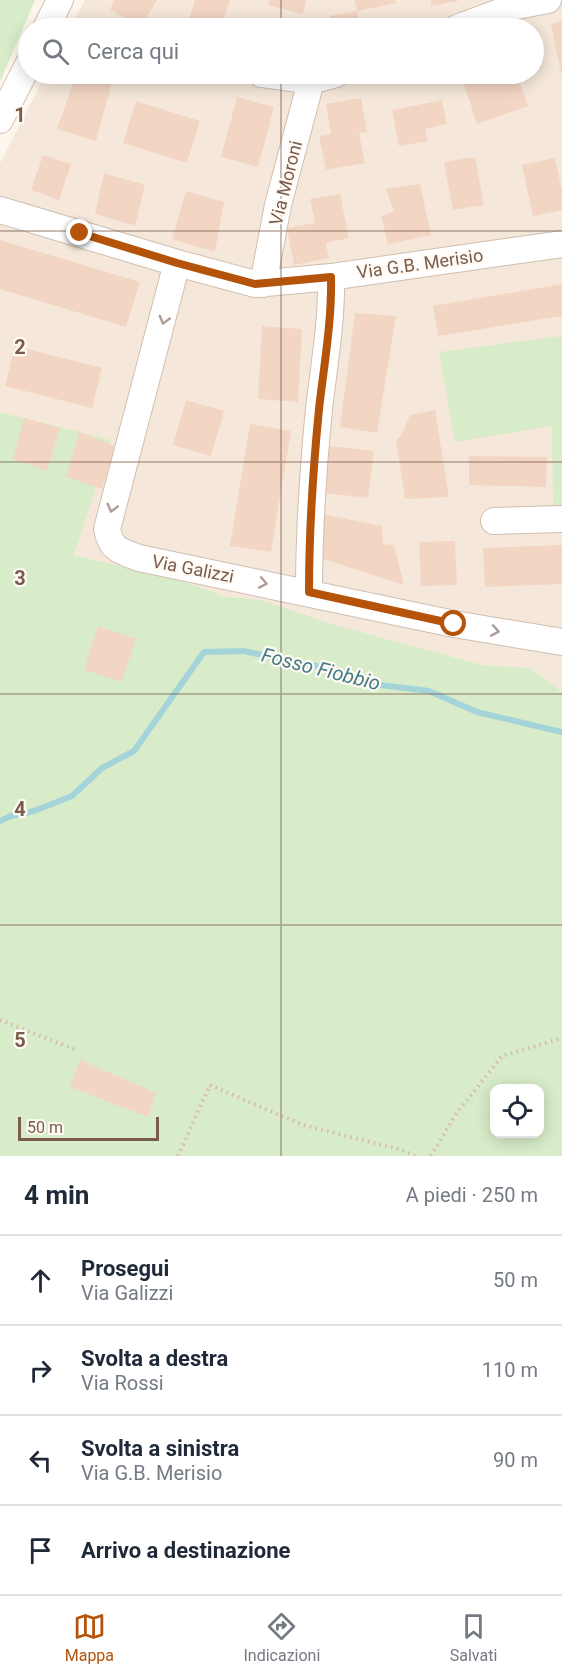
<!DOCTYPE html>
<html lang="it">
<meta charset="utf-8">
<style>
:root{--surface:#fff;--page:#f2f2f3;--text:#1f2937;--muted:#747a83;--line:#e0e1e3;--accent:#b45309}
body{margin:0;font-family:Roboto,sans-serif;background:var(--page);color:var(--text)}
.controls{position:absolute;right:18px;bottom:18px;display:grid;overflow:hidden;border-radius:12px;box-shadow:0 3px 15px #0003}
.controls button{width:54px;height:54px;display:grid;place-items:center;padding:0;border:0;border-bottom:2px solid var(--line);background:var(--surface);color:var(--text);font:30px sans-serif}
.scale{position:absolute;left:18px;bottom:15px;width:141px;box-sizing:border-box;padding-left:6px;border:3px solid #7a5c4d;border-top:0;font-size:16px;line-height:21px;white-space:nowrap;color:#7a5c4d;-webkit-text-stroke:4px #fffaf3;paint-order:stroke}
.stop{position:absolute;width:18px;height:18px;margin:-14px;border:4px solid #b45309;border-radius:50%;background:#fff}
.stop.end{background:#b45309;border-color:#fff;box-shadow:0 2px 6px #0008}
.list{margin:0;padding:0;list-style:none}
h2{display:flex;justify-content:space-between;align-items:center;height:78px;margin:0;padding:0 24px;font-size:26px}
h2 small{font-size:20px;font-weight:400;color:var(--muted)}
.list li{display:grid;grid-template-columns:39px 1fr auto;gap:18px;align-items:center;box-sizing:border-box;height:90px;padding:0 24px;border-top:2px solid var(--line)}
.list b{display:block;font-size:22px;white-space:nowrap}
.list p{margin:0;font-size:20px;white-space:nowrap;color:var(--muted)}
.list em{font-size:20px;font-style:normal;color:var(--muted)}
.icon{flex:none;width:33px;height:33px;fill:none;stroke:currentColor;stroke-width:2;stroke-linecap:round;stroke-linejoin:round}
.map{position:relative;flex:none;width:562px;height:1156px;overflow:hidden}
.search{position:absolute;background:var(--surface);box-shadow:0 3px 15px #0003;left:18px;right:18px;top:18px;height:66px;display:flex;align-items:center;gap:15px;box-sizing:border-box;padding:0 21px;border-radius:33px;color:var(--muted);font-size:22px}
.sheet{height:438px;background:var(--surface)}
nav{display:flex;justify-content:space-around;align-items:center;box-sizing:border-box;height:84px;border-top:2px solid var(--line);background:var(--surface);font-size:16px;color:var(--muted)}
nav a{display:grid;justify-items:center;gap:3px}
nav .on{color:var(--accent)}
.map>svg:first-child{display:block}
.residential{fill:#f5e8da}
.green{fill:#d8ecc9;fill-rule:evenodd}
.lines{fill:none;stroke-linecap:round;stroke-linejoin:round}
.stream{stroke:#a5d3da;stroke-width:6}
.building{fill:#f3d5c3}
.minor-casing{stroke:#d1beb0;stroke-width:28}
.path{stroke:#d9b8a5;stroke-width:4;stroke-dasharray:1.5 4.5;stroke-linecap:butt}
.minor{stroke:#fff;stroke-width:26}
.oneway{stroke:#af9d94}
.route{stroke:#b45309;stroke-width:8}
.grid{fill:none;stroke:#7a5c4d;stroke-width:1.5;stroke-opacity:0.55}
.labels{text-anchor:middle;stroke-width:4.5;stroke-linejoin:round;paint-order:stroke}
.street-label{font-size:18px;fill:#7a5c4d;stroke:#fffaf3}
.water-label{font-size:20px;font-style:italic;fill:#437c86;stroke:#fffaf3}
.grid-label{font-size:20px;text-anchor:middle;font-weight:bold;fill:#7a5c4d;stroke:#fffaf3;stroke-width:4.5;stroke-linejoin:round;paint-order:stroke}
</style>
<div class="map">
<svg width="562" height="1156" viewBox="0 0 562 1156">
<rect width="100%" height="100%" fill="#fdf6ec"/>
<path class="residential" d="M 85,0 L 562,0 L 562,692 L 530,668 L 483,665 L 328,623 L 262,600 L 223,596 L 189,583 L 74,555 L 110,441 L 0,412 L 0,163 L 46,74 L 534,74 L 534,28 L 70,28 Z"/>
<path class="green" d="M 0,0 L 35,0 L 0,82 Z
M 562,336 L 562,507 L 553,506 L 552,426 L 455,442 L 439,352 Z
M 0,412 L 111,440 L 74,555 L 189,583 L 223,596 L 262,600 L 328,623 L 483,665 L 530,668 L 562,692 L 562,1156 L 0,1156 ZM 494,1088 L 540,1088 L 540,1134 L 494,1134 Z"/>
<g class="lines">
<path class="stream" d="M 0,821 L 11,816 L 34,811 L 72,796 L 102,768 L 134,751 L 204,652 L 243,651 L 308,664 L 349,674 L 372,684 L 429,691 L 477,712 L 562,732"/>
</g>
<path class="building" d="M 115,0 L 157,0 L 140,28 L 110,9 Z
M 195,0 L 230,0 L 221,28 L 196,28 L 187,26 Z
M 269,0 L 306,0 L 303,14 L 268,5 Z
M 354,0 L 395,0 L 396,3 L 357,11 Z
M 431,0 L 458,0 L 458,1 L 431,6 Z
M 357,11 L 360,28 L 332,28 L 330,16 Z
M 267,19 L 295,23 L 295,28 L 266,28 Z
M 562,21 L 562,73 L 561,73 L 551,24 Z
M 76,74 L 87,74 L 112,82 L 96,141 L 57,129 Z
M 493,74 L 517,74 L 528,106 L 477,124 L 464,84 Z
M 237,97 L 274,107 L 258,167 L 221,157 Z
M 361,98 L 367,132 L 359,133 L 365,163 L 326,170 L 319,136 L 331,134 L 326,104 Z
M 442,100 L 447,124 L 425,129 L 428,141 L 399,146 L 392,110 Z
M 136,101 L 200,121 L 187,163 L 123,143 Z
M 43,155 L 71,164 L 59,200 L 31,190 Z
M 475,157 L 484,205 L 453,210 L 444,162 Z
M 555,158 L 562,191 L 562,210 L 533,216 L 522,165 Z
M 104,173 L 145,185 L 135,226 L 95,214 Z
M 420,184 L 431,235 L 388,244 L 381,216 L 394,212 L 386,189 Z
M 186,191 L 224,202 L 215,252 L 172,239 Z
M 340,194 L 349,238 L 326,243 L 329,258 L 294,265 L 287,228 L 315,223 L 310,199 Z
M 0,240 L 140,282 L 126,327 L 0,289 Z
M 562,284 L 562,316 L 438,336 L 433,306 Z
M 355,313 L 396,316 L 377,433 L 340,427 Z
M 262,326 L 302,329 L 298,402 L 258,399 Z
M 15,346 L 102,368 L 92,408 L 5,386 Z
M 186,400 L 224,411 L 211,456 L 173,445 Z
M 435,410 L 449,497 L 405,499 L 396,440 L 402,434 L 410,415 Z
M 24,418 L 60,428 L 47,471 L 13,459 Z
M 250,424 L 291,431 L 271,552 L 230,546 Z
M 79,432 L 115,446 L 102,489 L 66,477 Z
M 330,446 L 374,451 L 368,498 L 325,493 Z
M 469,456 L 547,457 L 546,487 L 469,485 Z
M 322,514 L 382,526 L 383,544 L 394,545 L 404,585 L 317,557 Z
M 455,541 L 457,585 L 421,586 L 419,542 Z
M 562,545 L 562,584 L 485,587 L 483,548 Z
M 98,626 L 136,639 L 121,682 L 84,670 Z
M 80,1060 L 156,1093 L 148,1117 L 70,1087 Z"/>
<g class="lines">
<g class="minor-casing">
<path id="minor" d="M 46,28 L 60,0
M 457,28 L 516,6 L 548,0
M 261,74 L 311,81 L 336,74
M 0,120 L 28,65
M 0,210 L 177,263 L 255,284 L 331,277 L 562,244
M 177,263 L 107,529 C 111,550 120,551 139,558 L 454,624 L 562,642
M 263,284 L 278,205 L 311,81
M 494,521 L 562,519
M 309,592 C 309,531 313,470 319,409 C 324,365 332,321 331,277"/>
</g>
<path class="path" d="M 0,1020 L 76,1050
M 178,1156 L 210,1085 L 303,1125 L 402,1150 L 415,1156
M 431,1156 L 456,1114 L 502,1056 L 562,1038"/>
<use href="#minor" class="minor"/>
</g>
<defs><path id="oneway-chevron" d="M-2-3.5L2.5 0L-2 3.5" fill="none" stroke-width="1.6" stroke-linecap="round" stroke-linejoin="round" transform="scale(1.5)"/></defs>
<g class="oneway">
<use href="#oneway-chevron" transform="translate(164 320) rotate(105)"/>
<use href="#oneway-chevron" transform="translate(112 508) rotate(104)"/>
<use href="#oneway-chevron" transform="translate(263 583) rotate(11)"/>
<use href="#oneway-chevron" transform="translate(495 631) rotate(10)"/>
</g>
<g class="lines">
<path class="route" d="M 80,233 L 177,263 L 255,284 L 331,277 C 332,321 324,365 319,409 C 313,470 309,531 309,592 L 454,624"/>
</g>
<path class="grid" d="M 281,0 L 281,28M 281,74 L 281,1156M 0,231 L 562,231M 0,462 L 562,462M 0,694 L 562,694M 0,925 L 562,925"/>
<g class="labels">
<g class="street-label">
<text transform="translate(286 183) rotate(-76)" y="6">Via Moroni</text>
<text transform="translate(420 264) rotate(-8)" y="6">Via G.B. Merisio</text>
<text transform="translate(193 569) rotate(11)" y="6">Via Galizzi</text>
</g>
<g class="water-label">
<text transform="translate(321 669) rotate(14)" y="7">Fosso Fiobbio</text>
</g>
</g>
<g class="grid-label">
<text x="20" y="122">1</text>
<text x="20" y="354">2</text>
<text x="20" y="585">3</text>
<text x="20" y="816">4</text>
<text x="20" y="1047">5</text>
</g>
</svg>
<div class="controls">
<button><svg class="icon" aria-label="locate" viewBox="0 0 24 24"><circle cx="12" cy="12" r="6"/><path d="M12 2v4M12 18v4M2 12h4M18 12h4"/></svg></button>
</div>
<div class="scale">50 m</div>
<div class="stop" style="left:454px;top:624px"></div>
<div class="stop end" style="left:80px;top:233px"></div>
<div class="search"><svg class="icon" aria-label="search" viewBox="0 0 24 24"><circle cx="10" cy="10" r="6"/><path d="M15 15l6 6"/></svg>Cerca qui</div>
</div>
<section class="sheet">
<h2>4 min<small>A piedi · 250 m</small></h2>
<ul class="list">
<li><svg class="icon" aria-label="ahead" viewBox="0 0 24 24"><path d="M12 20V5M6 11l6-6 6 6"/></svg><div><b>Prosegui</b><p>Via Galizzi</p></div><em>50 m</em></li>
<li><svg class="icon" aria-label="right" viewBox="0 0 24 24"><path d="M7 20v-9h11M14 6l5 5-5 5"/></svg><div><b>Svolta a destra</b><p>Via Rossi</p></div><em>110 m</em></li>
<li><svg class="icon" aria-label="left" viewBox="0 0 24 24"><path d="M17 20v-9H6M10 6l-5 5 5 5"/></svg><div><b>Svolta a sinistra</b><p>Via G.B. Merisio</p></div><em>90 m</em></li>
<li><svg class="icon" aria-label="arrive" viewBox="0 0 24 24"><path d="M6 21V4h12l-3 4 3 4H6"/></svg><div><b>Arrivo a destinazione</b></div></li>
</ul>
</section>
<nav>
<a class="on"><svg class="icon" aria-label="map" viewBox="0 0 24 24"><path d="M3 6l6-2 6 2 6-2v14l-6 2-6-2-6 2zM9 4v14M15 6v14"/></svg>Mappa</a>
<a><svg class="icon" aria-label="directions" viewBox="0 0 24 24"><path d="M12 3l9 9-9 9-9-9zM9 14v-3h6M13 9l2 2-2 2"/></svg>Indicazioni</a>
<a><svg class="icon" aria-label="saved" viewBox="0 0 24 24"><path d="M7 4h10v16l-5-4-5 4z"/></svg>Salvati</a>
</nav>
